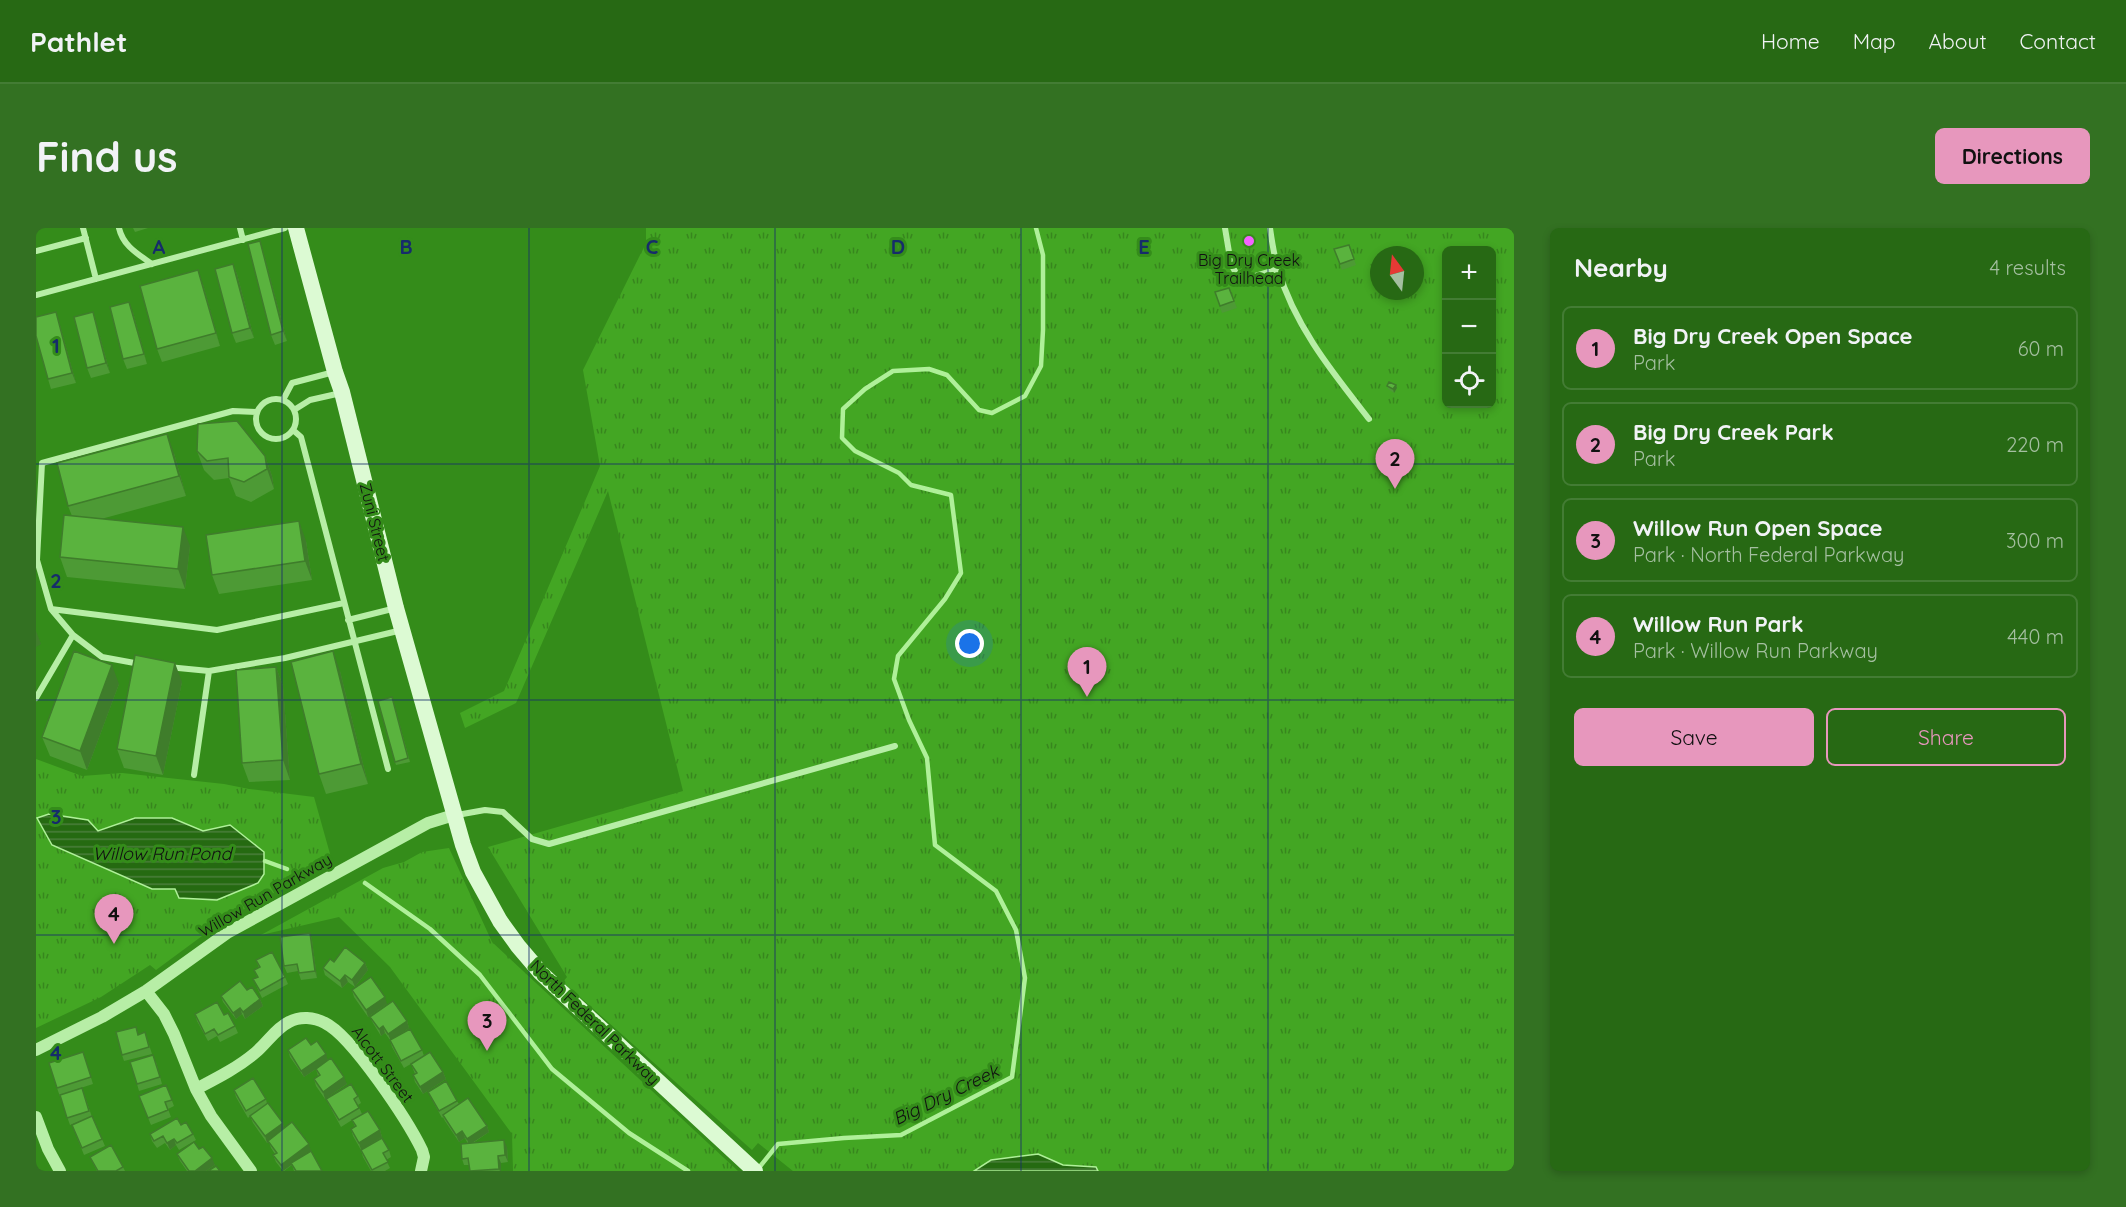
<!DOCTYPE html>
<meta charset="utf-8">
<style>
:root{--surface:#276914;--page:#337122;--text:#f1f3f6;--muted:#a4bfa0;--line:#437c34;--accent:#e797bd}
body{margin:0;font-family:Quicksand,sans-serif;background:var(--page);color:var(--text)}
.controls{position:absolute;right:18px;top:18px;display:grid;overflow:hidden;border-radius:9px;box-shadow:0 3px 9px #0003}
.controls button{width:54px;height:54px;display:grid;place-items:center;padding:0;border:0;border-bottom:2px solid var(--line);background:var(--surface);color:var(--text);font:30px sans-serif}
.compass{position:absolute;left:1334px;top:18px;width:54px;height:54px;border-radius:50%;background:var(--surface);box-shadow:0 3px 9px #0003;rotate:345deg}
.you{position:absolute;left:934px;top:416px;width:21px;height:21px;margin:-15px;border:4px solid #fff;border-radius:50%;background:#1a73e8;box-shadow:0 0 0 9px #1a73e833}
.badge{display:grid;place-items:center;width:39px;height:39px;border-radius:50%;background:var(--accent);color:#111;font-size:20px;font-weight:700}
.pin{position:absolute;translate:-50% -50px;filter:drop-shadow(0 2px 3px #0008)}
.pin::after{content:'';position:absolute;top:32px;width:21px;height:18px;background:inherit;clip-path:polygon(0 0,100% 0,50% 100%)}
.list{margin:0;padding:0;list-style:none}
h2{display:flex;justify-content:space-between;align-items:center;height:78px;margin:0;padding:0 24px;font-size:26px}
h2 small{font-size:20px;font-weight:400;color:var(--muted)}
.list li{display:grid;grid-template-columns:39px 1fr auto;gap:18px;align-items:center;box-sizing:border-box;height:84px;margin:0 12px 12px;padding:0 12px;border:2px solid var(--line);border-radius:9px}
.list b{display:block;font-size:22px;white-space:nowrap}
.list p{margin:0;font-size:20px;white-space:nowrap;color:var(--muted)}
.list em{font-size:20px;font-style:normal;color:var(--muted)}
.actions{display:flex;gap:12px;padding:18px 24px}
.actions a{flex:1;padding:14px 0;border:2px solid var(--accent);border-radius:9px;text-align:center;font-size:21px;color:var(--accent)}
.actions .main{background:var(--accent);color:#111}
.icon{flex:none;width:33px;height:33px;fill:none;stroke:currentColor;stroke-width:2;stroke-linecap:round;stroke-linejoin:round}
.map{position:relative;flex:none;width:1478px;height:943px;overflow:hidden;border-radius:9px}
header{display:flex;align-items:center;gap:36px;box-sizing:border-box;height:84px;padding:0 30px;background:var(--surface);border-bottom:2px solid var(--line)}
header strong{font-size:28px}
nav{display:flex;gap:33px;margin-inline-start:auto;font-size:21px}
.intro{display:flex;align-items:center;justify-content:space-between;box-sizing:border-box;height:144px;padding:0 36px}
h1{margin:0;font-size:42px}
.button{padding:15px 27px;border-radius:9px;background:var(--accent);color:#111;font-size:21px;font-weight:700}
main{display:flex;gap:36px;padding:0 36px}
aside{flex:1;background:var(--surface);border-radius:9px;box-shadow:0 3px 9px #0003}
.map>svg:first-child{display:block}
.park{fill:url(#park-tufts);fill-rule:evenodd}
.water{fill:url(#water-rules);stroke:#aff099;stroke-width:1.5}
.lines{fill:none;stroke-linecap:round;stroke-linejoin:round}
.stream{stroke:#aff099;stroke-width:4.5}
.lane{stroke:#b7eea6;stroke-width:6}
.street{stroke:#b7eea6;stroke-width:12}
.secondary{stroke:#dcfad3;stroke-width:16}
.wall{fill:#4d9a35}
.shaded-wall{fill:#3f7d2b}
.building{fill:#5ab33e;stroke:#3f7d2b;stroke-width:1.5}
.grid{fill:none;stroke:#162c6b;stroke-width:1.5;stroke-opacity:0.55}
.poi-dot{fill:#f363ff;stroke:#348c1a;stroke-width:2}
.labels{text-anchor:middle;stroke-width:6;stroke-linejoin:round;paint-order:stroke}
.poi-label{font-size:16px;fill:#111;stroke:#348c1a}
.street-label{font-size:16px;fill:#111;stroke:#348c1a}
.water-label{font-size:18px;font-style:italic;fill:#111;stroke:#348c1a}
.grid-label{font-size:20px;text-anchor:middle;font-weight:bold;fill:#162c6b;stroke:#348c1a;stroke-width:6;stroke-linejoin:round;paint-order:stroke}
</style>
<header>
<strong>Pathlet</strong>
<nav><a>Home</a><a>Map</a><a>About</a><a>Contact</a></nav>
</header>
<div class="intro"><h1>Find us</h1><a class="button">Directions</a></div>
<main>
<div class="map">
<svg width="1478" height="943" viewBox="0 0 1478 943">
<defs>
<pattern id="park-tufts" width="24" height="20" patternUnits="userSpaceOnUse" patternTransform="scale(1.5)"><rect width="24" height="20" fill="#43a623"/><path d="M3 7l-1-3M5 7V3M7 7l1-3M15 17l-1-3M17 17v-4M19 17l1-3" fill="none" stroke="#37861d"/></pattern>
<pattern id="water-rules" width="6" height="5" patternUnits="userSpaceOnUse" patternTransform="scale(1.5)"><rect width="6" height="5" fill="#256a11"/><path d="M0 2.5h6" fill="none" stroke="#4a7e3b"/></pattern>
</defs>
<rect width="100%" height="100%" fill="#348c1a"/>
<path class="park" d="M 610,0 L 1478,0 L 1478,943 L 757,943 L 722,915 L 716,922 L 527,754 L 531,749 L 452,619 L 647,563 L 572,263 L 480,475 L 429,500 L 424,485 L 468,463 L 564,238 L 547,142 L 610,15 ZM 1410,22 L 1456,22 L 1456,176 L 1410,176 ZM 1343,27 L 1379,27 L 1379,63 L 1343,63 Z
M 0,531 L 46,548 L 86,545 L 188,556 L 213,561 L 278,569 L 296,633 L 185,694 L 120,742 L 114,737 L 65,769 L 0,800 Z
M 413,620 L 456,714 L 702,943 L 477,943 L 476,906 L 354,739 L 303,689 L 225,707 L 347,640 L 368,634 L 386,624 Z"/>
<path class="water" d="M 13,586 L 52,592 L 62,603 L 99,590 L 136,590 L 167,603 L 194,597 L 228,624 L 228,646 L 222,655 L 181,672 L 143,670 L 139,661 L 116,661 L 16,617 L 1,590 Z
M 1002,926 L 1027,937 L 1060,939 L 1062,943 L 938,943 L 955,932 Z"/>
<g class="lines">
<path class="stream" d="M 229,633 L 251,641
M 329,655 L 394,701 L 444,747 L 516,841 L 593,905 L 652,943
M 722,941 L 742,916 L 808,910 L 865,907 L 976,849 L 989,750 L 980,702 L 960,663 L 899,617 L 891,530 L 873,492 L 858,451 L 862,428 L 909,371 L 925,345 L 915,267 L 875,257 L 863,245 L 819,223 L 806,210 L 807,181 L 829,161 L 857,143 L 893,141 L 911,147 L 943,182 L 956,185 L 989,168 L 1005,138 L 1007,102 L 1007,27 L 1000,0"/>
<path class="lane" d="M 47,0 L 60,51
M 83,0 C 87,18 102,26 116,36
M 204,0 L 207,12
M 1189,0 L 1195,36 L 1201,47 L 1212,50 L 1242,41
M 1234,0 C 1236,14 1238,28 1242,41 C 1259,99 1297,145 1333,191
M 0,23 L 50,10
M 0,67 L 249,0
M220 191a20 20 0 1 1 40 0a20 20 0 1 1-40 0Z
M 247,172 L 256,155 L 298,144
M 258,182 L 274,172 L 305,165
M 257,202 L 265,209 L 352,541
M 15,381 L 181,402 L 308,375
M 312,392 L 360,380
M 104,436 L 66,429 L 37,407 L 15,381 L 1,332 L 6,235 L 197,183 L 221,184
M 132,439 L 173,443 L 249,430 L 366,402
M 0,470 L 37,407
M 158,547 L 173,443
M 421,587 L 449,582 L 467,584 L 496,611 L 513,616 L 859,518"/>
<path class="street" d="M 110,763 L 128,786 L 138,806 L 160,861
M 0,822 L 66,789 L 110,763 L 191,705 L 392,595 L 418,587
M 0,889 L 12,921 L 24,943
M 215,943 L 175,888 L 160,861 C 181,850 201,840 219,825 C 230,816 240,800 253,794 C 264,788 278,789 289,795 C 316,808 372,893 386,922 L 388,929 L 385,943"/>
<path class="secondary" d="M 260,0 L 299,144 L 306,164 L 360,380 L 427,617 L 437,644 L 464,693 L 482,718 L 505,745 L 719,943"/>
</g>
<path class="wall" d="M 97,0 L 112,0 L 99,4 Z
M 1313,17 L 1320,37 L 1306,42 L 1298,21 Z
M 227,23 L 251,113 L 239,117 L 235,107 Z
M 197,36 L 201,46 L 218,110 L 200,115 L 196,105 Z
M 167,56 L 184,118 L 126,134 L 121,121 Z
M 1193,60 L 1201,80 L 1186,85 L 1179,64 Z
M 20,84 L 23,94 L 40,155 L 15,161 L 12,151 Z
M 57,84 L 60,94 L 74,145 L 55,150 L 51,140 Z
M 97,84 L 111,136 L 91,141 L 87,131 Z
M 1360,157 L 1361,160 L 1358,165 L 1352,161 L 1351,158 Z
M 161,223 L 229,228 L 236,248 L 238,261 L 215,274 L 200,268 L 193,250 L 178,252 L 168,242 Z
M 138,225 L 150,268 L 65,291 L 154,318 L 149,361 L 31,349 L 24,329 L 36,288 L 32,278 Z
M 270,313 L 276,352 L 183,366 L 176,347 Z
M 240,439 L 247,458 L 254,552 L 213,554 L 206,535 Z
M 304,443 L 332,556 L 290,566 L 283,546 Z
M 146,454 L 127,547 L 88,540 L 81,521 Z
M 83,456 L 51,542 L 14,528 L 6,509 Z
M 356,469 L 374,534 L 360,537 L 359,534 Z
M 274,705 L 276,712 L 281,750 L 265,752 L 262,743 L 251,745 L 248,738 Z
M 220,732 L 249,749 L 252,756 L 226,770 L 217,751 L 221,749 L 218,742 L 223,740 Z
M 298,734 L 329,735 L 332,742 L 319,759 L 312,754 L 306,760 L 289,747 L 287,740 Z
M 316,762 L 351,776 L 332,789 L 318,769 Z
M 185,768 L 224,771 L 227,778 L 209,791 L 206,786 L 200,791 L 187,774 Z
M 159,786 L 188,787 L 199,798 L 202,805 L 184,814 L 181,808 L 172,813 L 161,793 Z
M 334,789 L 371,793 L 373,800 L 362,808 L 386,822 L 388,828 L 407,844 L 410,851 L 387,866 L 379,854 L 377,847 L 379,846 L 375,836 L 378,834 L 368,840 L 356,819 L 354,812 L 349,805 L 345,808 L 337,795 Z
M 109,804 L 116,826 L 88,833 L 86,827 L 103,806 Z
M 275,817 L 292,832 L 311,856 L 289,871 L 280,858 L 278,851 L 282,848 L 280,841 L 268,849 L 254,829 L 252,822 Z
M 47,824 L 57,856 L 26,866 L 46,860 L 56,889 L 66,911 L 69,918 L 48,927 L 36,897 L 47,892 L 34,897 L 21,860 Z
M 120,834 L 126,856 L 103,863 L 101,856 Z
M 130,857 L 138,878 L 132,881 L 135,889 L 115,897 L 103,868 Z
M 198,862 L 230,871 L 231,876 L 249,900 L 275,923 L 272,925 L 286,943 L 258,943 L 256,937 L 248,943 L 247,943 L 240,934 L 237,927 L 239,926 L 235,920 L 233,914 L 231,915 L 217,895 L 214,888 L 212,890 L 200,869 Z
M 392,864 L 421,873 L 423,876 L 451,898 L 453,904 L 437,915 L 471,919 L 472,934 L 465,935 L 465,943 L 434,943 L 433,937 L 428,937 L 426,931 L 432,916 L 429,910 L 423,914 L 409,893 L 407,889 L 406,890 L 395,870 Z
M 322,868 L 325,875 L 322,877 L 326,886 L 344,902 L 346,909 L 335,916 L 353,922 L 355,929 L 350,932 L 354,940 L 349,943 L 335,943 L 327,929 L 325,922 L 317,908 L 315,901 L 319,899 L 316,892 L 305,899 L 293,877 L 290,871 Z
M 145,897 L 157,906 L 160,912 L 143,922 L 140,917 L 134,922 L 129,915 L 121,920 L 116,913 L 114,906 Z
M 163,921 L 179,937 L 170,943 L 151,943 L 144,933 L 141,926 Z
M 54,929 L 87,939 L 89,943 L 61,943 Z"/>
<path class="shaded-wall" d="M 224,13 L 227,23 L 251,113 L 247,103 Z
M 197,36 L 201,46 L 218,110 L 214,100 Z
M 162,42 L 167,56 L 184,118 L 180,105 Z
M 93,74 L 97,84 L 111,136 L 108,126 Z
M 20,84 L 23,94 L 40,155 L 36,145 Z
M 57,84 L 60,94 L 74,145 L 70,135 Z
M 1360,157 L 1361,160 L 1358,165 L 1357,161 Z
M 131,206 L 138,225 L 150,268 L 143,248 Z
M 229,228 L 236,248 L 238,261 L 231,241 Z
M 263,293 L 270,313 L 276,352 L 269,333 Z
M 147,299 L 154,318 L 149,361 L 142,341 Z
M 0,403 L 5,416 L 0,419 Z
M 297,423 L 304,443 L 332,556 L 325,536 Z
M 139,435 L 146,454 L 127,547 L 120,528 Z
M 76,437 L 83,456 L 51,542 L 44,523 Z
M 240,439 L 247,458 L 254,552 L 247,532 Z
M 274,705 L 276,712 L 281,750 L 279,743 Z
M 329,735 L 332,742 L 319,759 L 316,752 Z
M 309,747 L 312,754 L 306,760 L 304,753 Z
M 349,769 L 351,776 L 332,789 L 330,782 Z
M 224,771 L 227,778 L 209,791 L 207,784 Z
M 204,780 L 206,786 L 200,791 L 197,785 Z
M 371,793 L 373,800 L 355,813 L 352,806 Z
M 347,798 L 349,805 L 345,808 L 343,801 Z
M 290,826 L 292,833 L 268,849 L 265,843 Z
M 407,844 L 410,851 L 387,866 L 384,859 Z
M 308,849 L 311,856 L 289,871 L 287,864 Z
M 247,895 L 249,902 L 231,915 L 229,908 Z
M 451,898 L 453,904 L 433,917 L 431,911 Z
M 344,902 L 346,909 L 325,922 L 323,915 Z
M 426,903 L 429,910 L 423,914 L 420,907 Z
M 138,911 L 140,917 L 134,922 L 131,915 Z
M 468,912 L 471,919 L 472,934 L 469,927 Z
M 273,916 L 275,923 L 247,943 L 245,937 Z
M 462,928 L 465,935 L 465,943 L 464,943 L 463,941 Z
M 176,930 L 179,937 L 170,943 L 159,943 Z"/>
<path class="building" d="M 224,13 L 247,103 L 235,107 L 212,16 Z
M 1313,17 L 1318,31 L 1304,36 L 1298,21 Z
M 197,36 L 214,100 L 196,105 L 179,41 Z
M 162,42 L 180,105 L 121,121 L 104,58 Z
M 1193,60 L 1198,73 L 1184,78 L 1179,64 Z
M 93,74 L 108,126 L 87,131 L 74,79 Z
M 20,84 L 36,145 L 12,151 L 0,108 L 0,89 Z
M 57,84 L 70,135 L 51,140 L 38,89 Z
M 1353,154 L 1360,157 L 1357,161 L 1351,158 Z
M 201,193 L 229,228 L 231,241 L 208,254 L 193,249 L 192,230 L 171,233 L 161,223 L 162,196 Z
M 131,206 L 143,248 L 32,278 L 21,235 Z
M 28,287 L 147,299 L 142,341 L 24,329 Z
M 263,293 L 269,333 L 176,347 L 170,307 Z
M 38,423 L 76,437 L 44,523 L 6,509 Z
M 297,423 L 325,536 L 283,546 L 255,434 Z
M 99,427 L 139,435 L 120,528 L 81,521 Z
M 240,439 L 247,532 L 206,535 L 200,442 Z
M 356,469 L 372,530 L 359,534 L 342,473 Z
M 274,705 L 279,743 L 263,745 L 261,736 L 248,738 L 244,709 Z
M 309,719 L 329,735 L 316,752 L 309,747 L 304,753 L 287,740 L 294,731 L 298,734 Z
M 236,724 L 249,749 L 224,763 L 217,751 L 222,749 L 218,742 L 224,739 L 220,732 Z
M 335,749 L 349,769 L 330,782 L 316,762 Z
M 204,753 L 211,762 L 216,759 L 224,771 L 207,784 L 204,780 L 197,785 L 185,768 Z
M 357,773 L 371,793 L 352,806 L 347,798 L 343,801 L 334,789 Z
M 181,774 L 188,787 L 192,785 L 199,798 L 182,807 L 178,801 L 169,806 L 159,786 Z
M 100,799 L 102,807 L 109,804 L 113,819 L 86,827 L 80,804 Z
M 374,801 L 386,822 L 365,833 L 354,812 Z
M 270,810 L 275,817 L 281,813 L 290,826 L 265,843 L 252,822 Z
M 47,824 L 55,849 L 21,860 L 13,835 Z
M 394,824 L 407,844 L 384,859 L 377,847 L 381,845 L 375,836 Z
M 117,827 L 124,849 L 101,856 L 94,834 Z
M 295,830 L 308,849 L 287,864 L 278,851 L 284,847 L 280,841 Z
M 217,850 L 230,871 L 210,883 L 198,862 Z
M 410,853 L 421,873 L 403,883 L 392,864 Z
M 315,856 L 322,868 L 318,871 L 323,880 L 303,892 L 290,871 Z
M 130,857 L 136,872 L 129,874 L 132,882 L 112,890 L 103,868 Z
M 46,860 L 53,883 L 31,890 L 24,867 Z
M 432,870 L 451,898 L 431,911 L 426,903 L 420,907 L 407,887 Z
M 232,875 L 247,895 L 229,908 L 214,888 Z
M 332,883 L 344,902 L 323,915 L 315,901 L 320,898 L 316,892 Z
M 56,888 L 66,911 L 46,920 L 36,897 Z
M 141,890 L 145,897 L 150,894 L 157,906 L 141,915 L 138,911 L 131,915 L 127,908 L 118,913 L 114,906 Z
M 256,894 L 273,916 L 245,937 L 237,927 L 241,925 L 232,913 Z
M 346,910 L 353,922 L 347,925 L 352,934 L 336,942 L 325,922 Z
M 468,912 L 469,927 L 462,928 L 463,941 L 434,943 L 432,930 L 426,931 L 425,916 Z
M 158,914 L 163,921 L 167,919 L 176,930 L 159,943 L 153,943 L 141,926 Z
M 75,917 L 87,939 L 80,943 L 62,943 L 54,929 Z
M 275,923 L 286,943 L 260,943 L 255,935 Z
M 180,938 L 184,943 L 172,943 Z"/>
<path class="grid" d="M 246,0 L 246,943M 493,0 L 493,943M 739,0 L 739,943M 985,0 L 985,943M 1232,0 L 1232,943M 0,236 L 1478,236M 0,472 L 1478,472M 0,707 L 1478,707"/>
<circle class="poi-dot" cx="1213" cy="13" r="6"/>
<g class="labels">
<g class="poi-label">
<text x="1213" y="38">Big Dry Creek<tspan x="1213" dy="18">Trailhead</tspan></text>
</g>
<g class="street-label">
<text transform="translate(339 294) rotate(76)" y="6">Zuni Street</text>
<text transform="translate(229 667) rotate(-30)" y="6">Willow Run Parkway</text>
<text transform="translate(559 794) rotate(44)" y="6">North Federal Parkway</text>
<text transform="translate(347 836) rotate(53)" y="6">Alcott Street</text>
</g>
<g class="water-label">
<text x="126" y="632">Willow Run Pond</text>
<text transform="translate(910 867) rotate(-26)" y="6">Big Dry Creek</text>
</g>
</g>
<g class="grid-label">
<text x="123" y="26">A</text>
<text x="370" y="26">B</text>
<text x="616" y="26">C</text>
<text x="862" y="26">D</text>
<text x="1108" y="26">E</text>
<text x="20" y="125">1</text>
<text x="20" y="360">2</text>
<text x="20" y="596">3</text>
<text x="20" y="832">4</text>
</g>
</svg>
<div class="controls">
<button>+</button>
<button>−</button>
<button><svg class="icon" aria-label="locate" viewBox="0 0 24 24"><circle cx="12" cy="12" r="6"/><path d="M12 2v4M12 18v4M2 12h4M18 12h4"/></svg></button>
</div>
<svg class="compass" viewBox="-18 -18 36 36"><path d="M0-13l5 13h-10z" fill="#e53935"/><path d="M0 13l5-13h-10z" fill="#a4bfa0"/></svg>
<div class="you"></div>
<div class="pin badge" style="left:1051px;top:469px">1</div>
<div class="pin badge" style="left:1359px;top:261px">2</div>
<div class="pin badge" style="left:451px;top:823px">3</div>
<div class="pin badge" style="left:78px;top:716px">4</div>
</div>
<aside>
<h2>Nearby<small>4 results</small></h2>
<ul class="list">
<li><span class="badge">1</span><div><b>Big Dry Creek Open Space</b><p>Park</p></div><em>60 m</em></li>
<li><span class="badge">2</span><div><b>Big Dry Creek Park</b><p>Park</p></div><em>220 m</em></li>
<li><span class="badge">3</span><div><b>Willow Run Open Space</b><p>Park · North Federal Parkway</p></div><em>300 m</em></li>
<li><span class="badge">4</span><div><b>Willow Run Park</b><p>Park · Willow Run Parkway</p></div><em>440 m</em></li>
</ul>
<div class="actions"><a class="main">Save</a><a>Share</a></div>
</aside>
</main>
